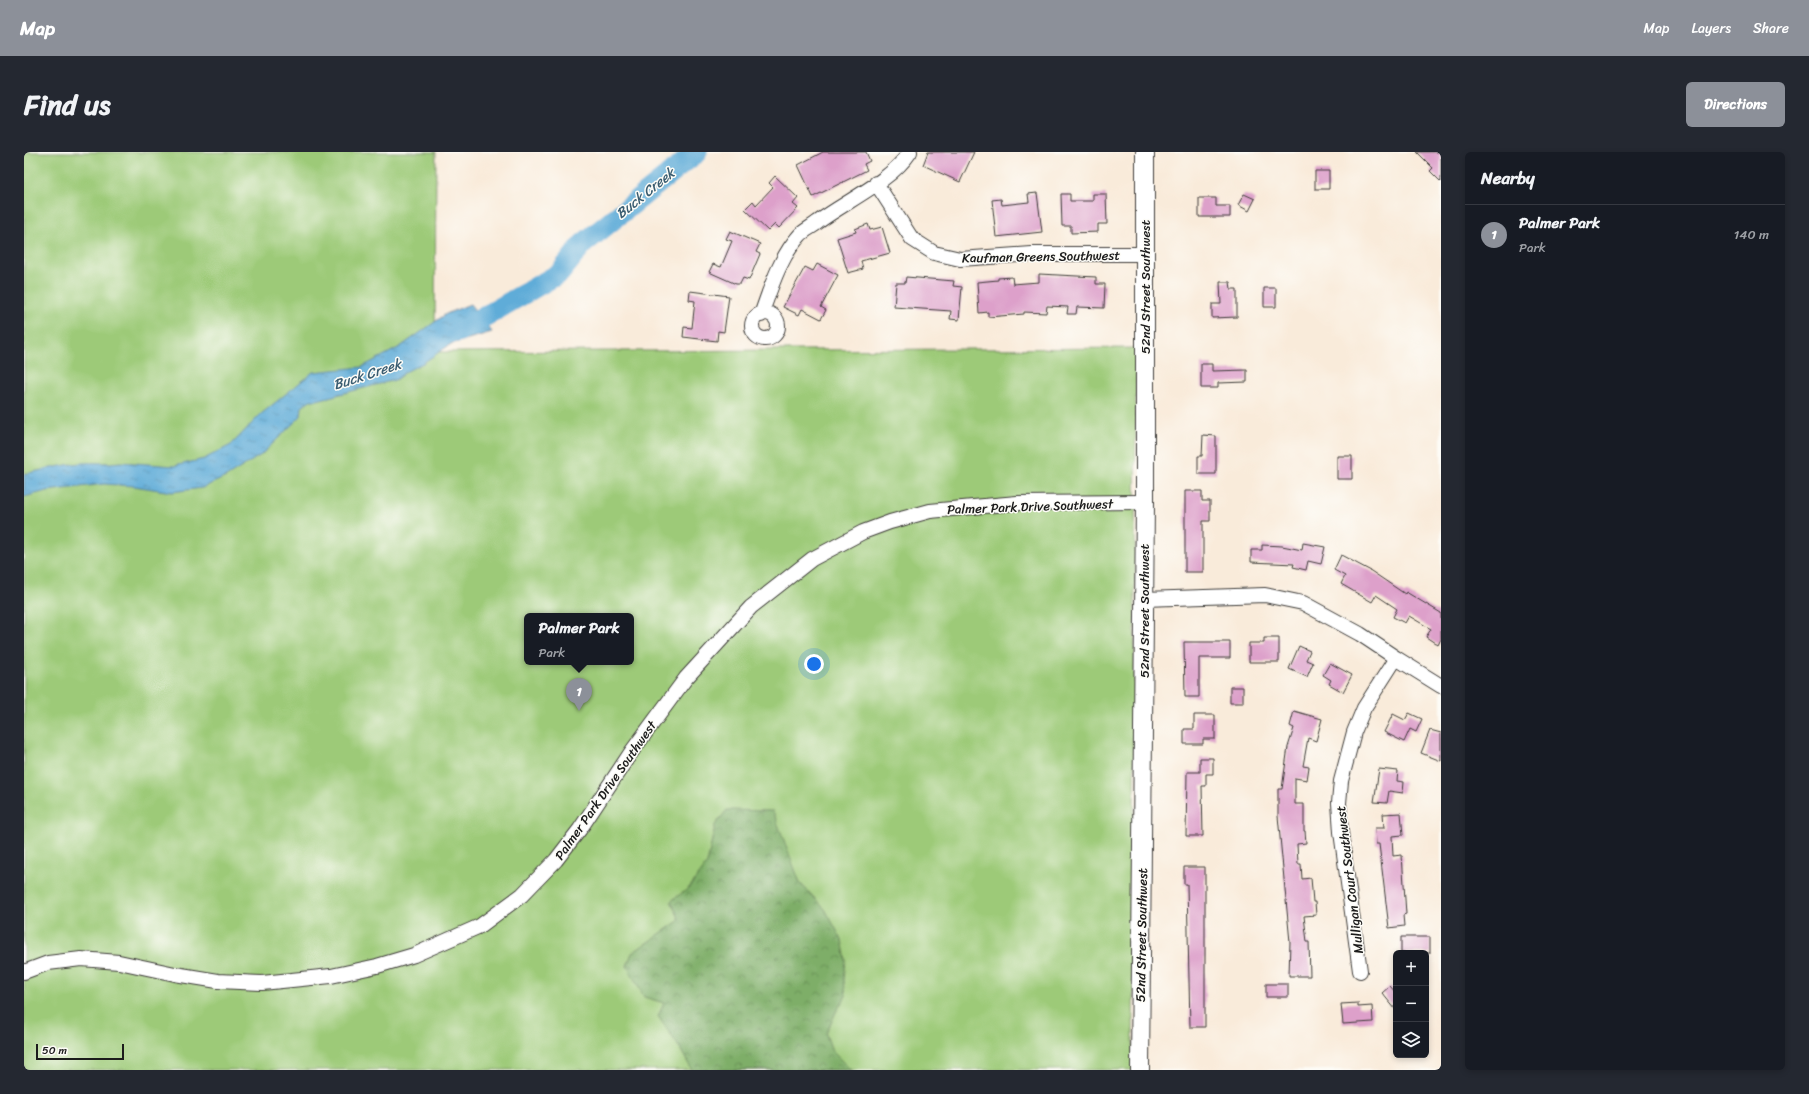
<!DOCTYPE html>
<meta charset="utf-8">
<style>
:root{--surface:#171b24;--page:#242831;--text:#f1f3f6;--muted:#9ea1a6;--line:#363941;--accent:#8c9099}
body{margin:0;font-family:Sriracha,sans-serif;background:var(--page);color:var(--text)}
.controls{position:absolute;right:12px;bottom:12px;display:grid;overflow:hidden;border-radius:6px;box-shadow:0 2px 6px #0003}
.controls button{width:36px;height:36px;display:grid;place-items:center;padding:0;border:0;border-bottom:1px solid var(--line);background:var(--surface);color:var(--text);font:20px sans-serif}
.scale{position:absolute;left:12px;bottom:10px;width:88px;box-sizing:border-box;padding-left:4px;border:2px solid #1c1c1c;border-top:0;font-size:11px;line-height:14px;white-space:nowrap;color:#1c1c1c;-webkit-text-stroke:3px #fdfcf7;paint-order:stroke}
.you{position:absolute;left:790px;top:512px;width:14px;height:14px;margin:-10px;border:3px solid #fff;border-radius:50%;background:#1a73e8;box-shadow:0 0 0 6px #1a73e833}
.badge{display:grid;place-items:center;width:26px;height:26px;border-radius:50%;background:var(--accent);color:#fff;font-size:13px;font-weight:700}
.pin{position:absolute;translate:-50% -33px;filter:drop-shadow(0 1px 2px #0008)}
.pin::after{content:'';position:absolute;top:21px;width:14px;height:12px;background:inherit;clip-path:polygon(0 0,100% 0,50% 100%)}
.popup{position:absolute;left:500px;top:461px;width:110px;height:52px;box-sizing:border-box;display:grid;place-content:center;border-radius:6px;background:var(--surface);filter:drop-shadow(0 1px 3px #0005);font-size:13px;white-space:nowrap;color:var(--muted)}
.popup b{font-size:15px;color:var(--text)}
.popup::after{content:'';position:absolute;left:50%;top:100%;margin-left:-8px;border:8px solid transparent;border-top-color:var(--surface)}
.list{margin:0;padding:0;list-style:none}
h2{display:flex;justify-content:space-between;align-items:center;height:52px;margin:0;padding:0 16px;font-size:17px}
h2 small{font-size:13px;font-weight:400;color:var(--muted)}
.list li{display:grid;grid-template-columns:26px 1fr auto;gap:12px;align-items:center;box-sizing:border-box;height:60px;padding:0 16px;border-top:1px solid var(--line)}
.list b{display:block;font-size:15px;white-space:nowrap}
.list p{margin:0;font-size:13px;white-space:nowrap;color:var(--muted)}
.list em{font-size:13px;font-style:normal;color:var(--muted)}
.icon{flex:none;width:22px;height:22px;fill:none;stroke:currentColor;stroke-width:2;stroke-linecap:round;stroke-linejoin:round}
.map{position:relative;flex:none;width:1417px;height:918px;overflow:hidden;border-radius:6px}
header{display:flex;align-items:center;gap:24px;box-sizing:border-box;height:56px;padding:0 20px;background:var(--accent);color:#fff}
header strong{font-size:19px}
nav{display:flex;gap:22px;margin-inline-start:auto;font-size:14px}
.intro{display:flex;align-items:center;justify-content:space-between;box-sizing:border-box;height:96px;padding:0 24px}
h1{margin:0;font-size:28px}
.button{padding:10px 18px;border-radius:6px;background:var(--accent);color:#fff;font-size:14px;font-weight:700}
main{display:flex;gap:24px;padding:0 24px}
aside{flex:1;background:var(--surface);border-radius:6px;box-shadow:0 2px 6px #0003}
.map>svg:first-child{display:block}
.green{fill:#9dca78;stroke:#5c734a;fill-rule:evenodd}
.forest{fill:url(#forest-crowns);stroke:#4d6542}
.water{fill:url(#water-ripples);stroke:#3d647a}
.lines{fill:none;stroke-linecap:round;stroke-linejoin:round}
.river{stroke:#5eacd8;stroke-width:21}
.building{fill:#dda0ca}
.minor-casing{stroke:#3d3b38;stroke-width:16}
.tertiary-casing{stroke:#3d3b38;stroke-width:20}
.minor{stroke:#fff;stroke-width:14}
.tertiary{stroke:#fff;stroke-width:18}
.labels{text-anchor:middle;stroke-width:3;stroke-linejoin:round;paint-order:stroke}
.street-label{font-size:13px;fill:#1c1c1c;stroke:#fdfcf7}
.water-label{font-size:14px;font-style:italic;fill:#3a5d71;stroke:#fdfcf7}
</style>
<header>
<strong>Map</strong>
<nav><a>Map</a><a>Layers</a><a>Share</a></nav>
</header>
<div class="intro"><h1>Find us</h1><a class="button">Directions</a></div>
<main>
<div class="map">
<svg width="1417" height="918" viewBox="0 0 1417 918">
<defs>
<pattern id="forest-crowns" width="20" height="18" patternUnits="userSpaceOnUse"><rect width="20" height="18" fill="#7eae68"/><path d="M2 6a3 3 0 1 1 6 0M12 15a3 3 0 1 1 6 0" fill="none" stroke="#668d55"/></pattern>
<pattern id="water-ripples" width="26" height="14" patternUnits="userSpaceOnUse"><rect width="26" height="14" fill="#5eacd8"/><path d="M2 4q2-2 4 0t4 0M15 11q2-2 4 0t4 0" fill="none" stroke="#4d8bae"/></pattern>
</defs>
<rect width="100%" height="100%" fill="#fdfcf7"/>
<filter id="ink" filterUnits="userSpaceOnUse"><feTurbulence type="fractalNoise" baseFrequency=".025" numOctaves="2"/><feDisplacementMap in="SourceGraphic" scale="8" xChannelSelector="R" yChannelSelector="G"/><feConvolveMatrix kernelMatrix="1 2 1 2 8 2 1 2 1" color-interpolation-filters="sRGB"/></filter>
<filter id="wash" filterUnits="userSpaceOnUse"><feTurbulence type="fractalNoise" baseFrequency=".012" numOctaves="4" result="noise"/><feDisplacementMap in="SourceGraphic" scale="16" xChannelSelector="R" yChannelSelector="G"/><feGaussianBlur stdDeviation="0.9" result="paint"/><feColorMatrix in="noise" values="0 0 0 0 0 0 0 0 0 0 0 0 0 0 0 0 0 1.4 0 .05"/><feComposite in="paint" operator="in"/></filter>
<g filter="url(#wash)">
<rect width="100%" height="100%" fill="#f9ebda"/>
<path class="green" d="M 0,0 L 412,0 L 411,200 L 1112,196 L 1109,918 L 0,918 ZM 503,464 L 607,464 L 607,510 L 503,510 Z"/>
<path class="forest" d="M 703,658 L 749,659 L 776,731 L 801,757 L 818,788 L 822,808 L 820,829 L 822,844 L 812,860 L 802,882 L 808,899 L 827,918 L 668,918 L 655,895 L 634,864 L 640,851 L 620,845 L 603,814 L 608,801 L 656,768 L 647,749 L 665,736 L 683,712 L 691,673 Z"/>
<path class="water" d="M 446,152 L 468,180 L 427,192 L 399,211 L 383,219 L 371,228 L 293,248 L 286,248 L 278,255 L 277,264 L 237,303 L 202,325 L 178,336 L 148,340 L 110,334 L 80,332 L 23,339 L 0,345 L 0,322 C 19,318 37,313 56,311 C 70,310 83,312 97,310 L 150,314 L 180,307 L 207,293 L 237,262 L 289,220 L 338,215 L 376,195 L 422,162 Z"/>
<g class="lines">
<path class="river" d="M 434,180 L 536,121 L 559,92 L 673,0"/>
</g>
<g id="blocks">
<path class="building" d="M 799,0 L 842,0 L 846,9 L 840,12 L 843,18 L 789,45 L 774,13 Z
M 904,0 L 950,0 L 936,30 L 899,13 Z
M 1393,0 L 1417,0 L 1417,30 L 1406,19 L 1409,16 Z
M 1291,19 L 1305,19 L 1305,37 L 1291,37 Z
M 751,24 L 774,46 L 769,52 L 774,56 L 755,76 L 751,72 L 744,79 L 721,57 L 729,49 L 732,53 L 749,35 L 745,31 Z
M 1013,41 L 1018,80 L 972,85 L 968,48 L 977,47 L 978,53 L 1005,50 L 1004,42 Z
M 1037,42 L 1046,42 L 1046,49 L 1069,49 L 1069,42 L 1082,42 L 1083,72 L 1074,72 L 1074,80 L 1047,81 L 1047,74 L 1038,74 Z
M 1220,42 L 1231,47 L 1225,59 L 1214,53 Z
M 1175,46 L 1192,46 L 1192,54 L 1206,54 L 1206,65 L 1175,65 Z
M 844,72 L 846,78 L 858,75 L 866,101 L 837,109 L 839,117 L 824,121 L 813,86 L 832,80 L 831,77 Z
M 706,79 L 736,92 L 732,100 L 736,102 L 725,128 L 719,126 L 716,132 L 712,132 L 685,120 L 689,112 L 697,115 L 708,89 L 702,87 Z
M 793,112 L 814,123 L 797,155 L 802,158 L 797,167 L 778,157 L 775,163 L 759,155 L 781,115 L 789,119 Z
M 1015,122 L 1072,125 L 1072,132 L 1081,132 L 1080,156 L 1053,155 L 1052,162 L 1043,162 L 1044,155 L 1023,154 L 1022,161 L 1000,160 L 1000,162 L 964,165 L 964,160 L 955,161 L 953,130 L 974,128 L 974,126 L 988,125 L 989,132 L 1015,130 Z
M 882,125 L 930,129 L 929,134 L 938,135 L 935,168 L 926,167 L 927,159 L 870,155 L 872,131 L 881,131 Z
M 1196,130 L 1206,130 L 1207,137 L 1213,137 L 1213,165 L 1188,166 L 1188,152 L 1197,152 Z
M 1240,136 L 1252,136 L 1252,155 L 1240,155 Z
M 666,139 L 705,144 L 700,180 L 694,179 L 693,189 L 659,185 L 660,175 L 668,176 L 671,149 L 665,148 Z
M 1177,212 L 1188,212 L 1188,219 L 1223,218 L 1223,230 L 1194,231 L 1194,236 L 1177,236 Z
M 1179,283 L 1192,284 L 1192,322 L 1174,322 L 1174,304 L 1178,304 Z
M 1313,304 L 1328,304 L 1328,327 L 1313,327 Z
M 1161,339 L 1178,339 L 1178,349 L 1186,349 L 1186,369 L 1179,369 L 1179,420 L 1161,420 Z
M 1279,391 L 1301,395 L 1297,412 L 1284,409 L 1282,418 L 1269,415 L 1270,412 L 1227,410 L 1227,398 L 1238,398 L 1238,393 L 1258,394 L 1278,398 Z
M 1317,403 L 1347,419 L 1381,442 L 1382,440 L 1417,461 L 1417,487 L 1414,493 L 1402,485 L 1407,477 L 1385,464 L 1381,471 L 1369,465 L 1373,457 L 1352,443 L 1348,450 L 1317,432 L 1321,424 L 1310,418 Z
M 1240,486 L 1255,486 L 1255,510 L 1225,510 L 1225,491 L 1240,491 Z
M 1160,490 L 1206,490 L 1206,506 L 1175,506 L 1175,545 L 1161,545 Z
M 1275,494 L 1286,499 L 1282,508 L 1289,511 L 1283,525 L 1265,517 Z
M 1306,511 L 1328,523 L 1319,540 L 1305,532 L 1307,528 L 1299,523 Z
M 1206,535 L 1219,535 L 1219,551 L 1206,551 Z
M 1270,559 L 1298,567 L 1292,589 L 1284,586 L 1279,614 L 1285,615 L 1283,628 L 1271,626 L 1271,652 L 1280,652 L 1280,679 L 1281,679 L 1282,691 L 1273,692 L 1274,712 L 1277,712 L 1278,727 L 1287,726 L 1289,750 L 1291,750 L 1292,763 L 1280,764 L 1283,790 L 1285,790 L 1286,824 L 1265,824 L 1266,790 L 1254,664 L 1254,637 L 1258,637 L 1264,595 L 1270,576 L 1266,574 Z
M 1385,561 L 1398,567 L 1392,580 L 1386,577 L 1380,590 L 1360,580 L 1369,562 L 1381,568 Z
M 1170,563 L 1191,563 L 1191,587 L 1179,587 L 1179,592 L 1160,592 L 1160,577 L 1170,577 Z
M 1406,578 L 1417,581 L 1417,609 L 1397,601 Z
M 1176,606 L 1189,606 L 1189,622 L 1182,622 L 1182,634 L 1178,634 L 1179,684 L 1162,684 L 1163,620 L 1176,620 Z
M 1355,617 L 1374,619 L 1373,629 L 1380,630 L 1379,641 L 1365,639 L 1363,651 L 1350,650 Z
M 1377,661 L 1379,683 L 1368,684 L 1369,704 L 1378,703 L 1382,762 L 1379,763 L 1380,774 L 1365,776 L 1355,692 L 1352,692 L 1351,676 L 1360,676 L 1359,662 Z
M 1160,715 L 1181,715 L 1181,875 L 1166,875 L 1163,732 L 1160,732 Z
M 1377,785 L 1406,785 L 1406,801 L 1377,801 Z
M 1242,832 L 1264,832 L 1264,845 L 1242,845 Z
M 1366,834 L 1372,841 L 1372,858 L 1358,841 Z
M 1334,851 L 1334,855 L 1348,854 L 1349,870 L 1319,872 L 1317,852 Z"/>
</g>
</g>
<g filter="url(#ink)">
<use href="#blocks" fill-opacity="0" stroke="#3d3b38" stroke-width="1"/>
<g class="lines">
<g class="minor-casing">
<path id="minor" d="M 852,31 L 888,87 L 910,101 L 936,107 L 1008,102 L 1122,102
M728 174a13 13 0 1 1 26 0a13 13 0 1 1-26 0Z
M 737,163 C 747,135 756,105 776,83 C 781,78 788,75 794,70 C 822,49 866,30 886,0
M 1120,447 L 1241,443 L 1279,451 L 1336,482 L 1372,506 L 1417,534
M 1336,819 L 1317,680 L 1315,651 L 1317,629 L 1330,580 L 1340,556 L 1372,506
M 0,820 L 24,811 L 57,807 L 95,810 L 151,822 L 194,829 L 238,831 L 307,824 L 353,814 L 390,803 L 456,774 L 498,743 L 532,708 L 556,677 L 608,599 L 662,526 L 727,455 L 788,407 L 839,380 L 866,370 L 906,359 L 993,351 L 1121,350"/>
</g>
<g class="tertiary-casing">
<path id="tertiary" d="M 1116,918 L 1121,350 L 1121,0"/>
</g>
<use href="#minor" class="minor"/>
<use href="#tertiary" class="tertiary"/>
</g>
</g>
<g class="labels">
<g class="street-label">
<text transform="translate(1017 104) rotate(-1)" y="5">Kaufman Greens Southwest</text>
<text transform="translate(1121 135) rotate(-90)" y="5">52nd Street Southwest</text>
<text transform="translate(1006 354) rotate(-2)" y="5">Palmer Park Drive Southwest</text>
<text transform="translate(1120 459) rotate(-90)" y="5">52nd Street Southwest</text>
<text transform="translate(581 638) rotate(-55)" y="5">Palmer Park Drive Southwest</text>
<text transform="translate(1325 728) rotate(-97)" y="5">Mulligan Court Southwest</text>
<text transform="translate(1117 783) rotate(-89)" y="5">52nd Street Southwest</text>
</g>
<g class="water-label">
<text transform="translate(621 41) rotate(-39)" y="5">Buck Creek</text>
<text transform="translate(343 222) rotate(-18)" y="5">Buck Creek</text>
</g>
</g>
</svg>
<div class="controls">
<button>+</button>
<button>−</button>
<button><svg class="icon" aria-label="layers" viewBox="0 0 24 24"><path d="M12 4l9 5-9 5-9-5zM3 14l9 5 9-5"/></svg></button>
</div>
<div class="scale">50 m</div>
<div class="you"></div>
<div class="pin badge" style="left:555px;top:559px">1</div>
<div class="popup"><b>Palmer Park</b>Park</div>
</div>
<aside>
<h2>Nearby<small></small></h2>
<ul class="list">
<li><span class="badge">1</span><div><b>Palmer Park</b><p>Park</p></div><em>140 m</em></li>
</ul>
</aside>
</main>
